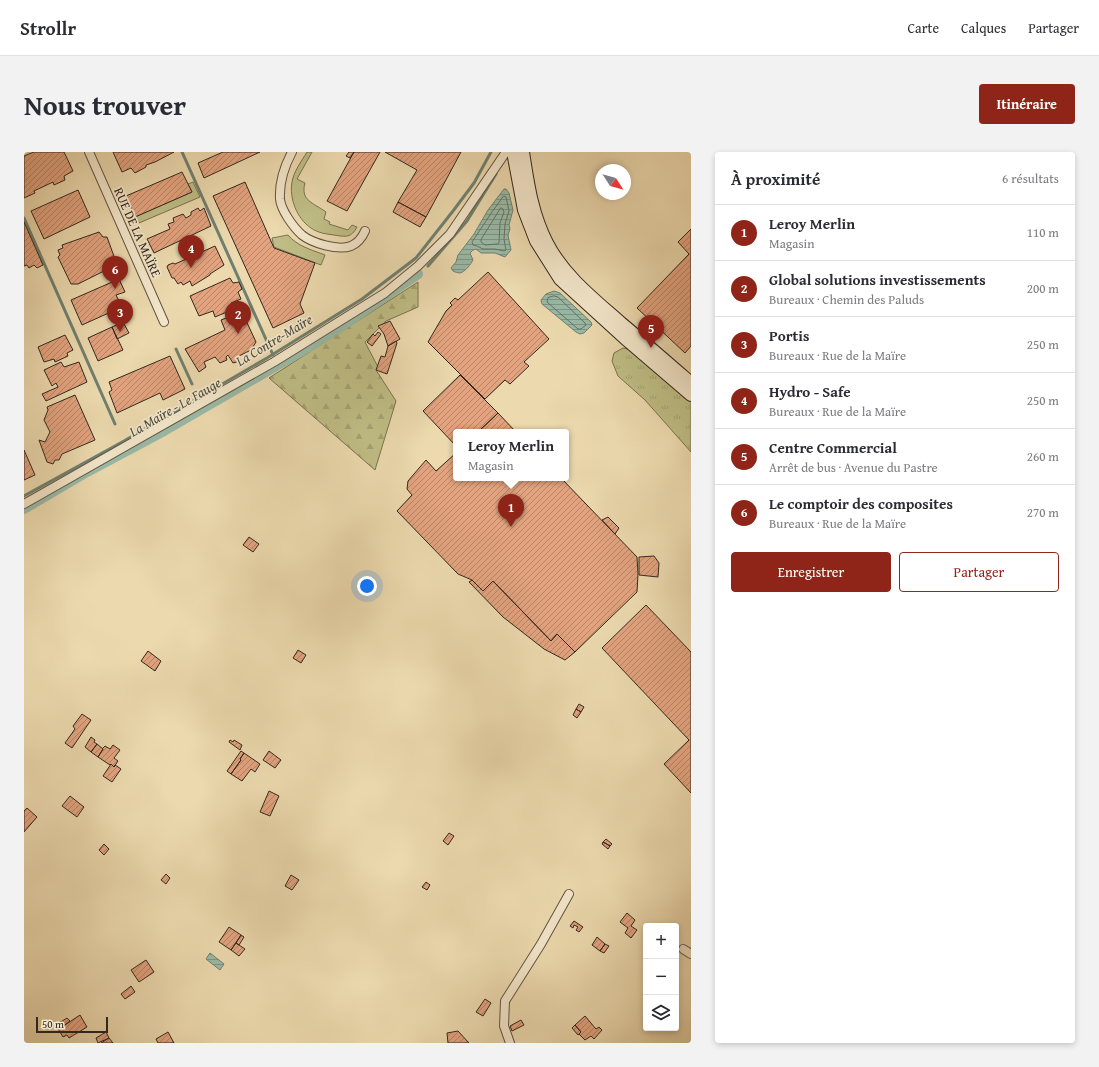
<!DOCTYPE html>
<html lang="fr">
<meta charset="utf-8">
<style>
:root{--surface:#fff;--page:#f2f2f3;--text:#2b2b33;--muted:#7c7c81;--line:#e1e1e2;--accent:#8f2418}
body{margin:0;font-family:"Gentium Book Plus",serif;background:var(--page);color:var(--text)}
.controls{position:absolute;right:12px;bottom:12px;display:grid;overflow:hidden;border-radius:4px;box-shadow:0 2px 6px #0003}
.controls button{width:36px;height:36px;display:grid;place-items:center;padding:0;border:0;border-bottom:1px solid var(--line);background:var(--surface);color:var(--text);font:20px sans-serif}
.compass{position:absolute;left:571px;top:12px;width:36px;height:36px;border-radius:50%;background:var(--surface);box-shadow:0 2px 6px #0003;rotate:126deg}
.scale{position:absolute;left:12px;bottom:10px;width:72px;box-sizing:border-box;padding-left:4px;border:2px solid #33281e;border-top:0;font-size:11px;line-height:14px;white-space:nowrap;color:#33281e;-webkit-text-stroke:3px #f3e6ca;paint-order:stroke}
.you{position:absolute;left:343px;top:434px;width:14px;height:14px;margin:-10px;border:3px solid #fff;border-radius:50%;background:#1a73e8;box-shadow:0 0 0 6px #1a73e833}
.badge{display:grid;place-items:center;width:26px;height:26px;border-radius:50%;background:var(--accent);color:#fff;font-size:13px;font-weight:700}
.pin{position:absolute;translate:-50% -33px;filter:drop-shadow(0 1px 2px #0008)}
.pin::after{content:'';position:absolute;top:21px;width:14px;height:12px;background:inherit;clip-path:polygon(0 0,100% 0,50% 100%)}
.popup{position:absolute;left:429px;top:277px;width:116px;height:52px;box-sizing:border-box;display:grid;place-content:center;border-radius:4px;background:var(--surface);filter:drop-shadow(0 1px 3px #0005);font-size:13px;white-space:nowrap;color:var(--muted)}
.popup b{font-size:15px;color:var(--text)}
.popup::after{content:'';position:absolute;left:50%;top:100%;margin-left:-8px;border:8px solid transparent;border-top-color:var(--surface)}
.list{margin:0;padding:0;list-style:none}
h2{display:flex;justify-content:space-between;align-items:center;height:52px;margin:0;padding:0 16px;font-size:17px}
h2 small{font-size:13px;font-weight:400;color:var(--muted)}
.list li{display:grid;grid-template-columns:26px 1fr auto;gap:12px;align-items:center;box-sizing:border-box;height:56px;padding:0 16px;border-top:1px solid var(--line)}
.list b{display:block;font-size:15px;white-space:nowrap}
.list p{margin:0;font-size:13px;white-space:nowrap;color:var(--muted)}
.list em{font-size:13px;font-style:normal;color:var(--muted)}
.actions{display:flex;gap:8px;padding:12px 16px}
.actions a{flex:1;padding:9px 0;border:1px solid var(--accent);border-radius:4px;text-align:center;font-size:14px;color:var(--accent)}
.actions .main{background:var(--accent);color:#fff}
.icon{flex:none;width:22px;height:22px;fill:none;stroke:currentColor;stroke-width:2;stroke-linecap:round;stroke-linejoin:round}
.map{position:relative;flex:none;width:667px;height:891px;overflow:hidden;border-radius:4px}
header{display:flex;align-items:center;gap:24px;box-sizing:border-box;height:56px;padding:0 20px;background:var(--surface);border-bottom:1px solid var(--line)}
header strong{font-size:19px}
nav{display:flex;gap:22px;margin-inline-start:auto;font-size:14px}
.intro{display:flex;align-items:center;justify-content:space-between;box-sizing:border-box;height:96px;padding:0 24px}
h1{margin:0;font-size:28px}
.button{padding:10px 18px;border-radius:4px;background:var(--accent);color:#fff;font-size:14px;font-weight:700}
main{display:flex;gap:24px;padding:0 24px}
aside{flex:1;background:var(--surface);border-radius:4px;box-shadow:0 2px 6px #0003}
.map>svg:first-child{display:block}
.green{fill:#bfbd85;stroke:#797252}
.forest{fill:url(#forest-firs);stroke:#797252}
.park{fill:url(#park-tufts);stroke:#797252}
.water{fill:url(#water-rules);stroke:#708070}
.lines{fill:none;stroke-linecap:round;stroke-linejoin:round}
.shore{stroke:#667162;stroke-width:1}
.stream{stroke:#708070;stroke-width:3}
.canal{stroke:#99baa7;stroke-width:10}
.building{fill:url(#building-hatch);stroke:#33281e}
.street-casing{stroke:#615442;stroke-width:10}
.secondary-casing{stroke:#33281e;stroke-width:14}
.street{stroke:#f3e6ca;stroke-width:8}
.secondary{stroke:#f3e6ca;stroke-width:12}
.labels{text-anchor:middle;stroke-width:3.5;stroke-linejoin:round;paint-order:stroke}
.street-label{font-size:13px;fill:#33281e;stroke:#f3e6ca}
.water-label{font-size:14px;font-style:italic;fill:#4c4c40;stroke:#f3e6ca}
</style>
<header>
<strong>Strollr</strong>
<nav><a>Carte</a><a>Calques</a><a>Partager</a></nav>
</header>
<div class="intro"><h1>Nous trouver</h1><a class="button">Itinéraire</a></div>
<main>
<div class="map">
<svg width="667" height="891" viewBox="0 0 667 891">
<defs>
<pattern id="forest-firs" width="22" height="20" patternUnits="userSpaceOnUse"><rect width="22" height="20" fill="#bfbd85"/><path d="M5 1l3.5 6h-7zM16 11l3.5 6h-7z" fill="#a5a272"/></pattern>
<pattern id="park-tufts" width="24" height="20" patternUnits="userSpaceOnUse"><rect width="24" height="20" fill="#bfbd85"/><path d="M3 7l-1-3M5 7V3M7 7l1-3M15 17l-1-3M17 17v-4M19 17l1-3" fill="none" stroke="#a5a272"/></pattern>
<pattern id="water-rules" width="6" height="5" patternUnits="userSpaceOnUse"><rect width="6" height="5" fill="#99baa7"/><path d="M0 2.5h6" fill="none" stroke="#7d9787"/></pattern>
<pattern id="building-hatch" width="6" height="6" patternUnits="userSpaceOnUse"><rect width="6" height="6" fill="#e2a37e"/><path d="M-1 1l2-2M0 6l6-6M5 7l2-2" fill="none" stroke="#b88567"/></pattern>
</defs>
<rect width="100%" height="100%" fill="#ecd9ae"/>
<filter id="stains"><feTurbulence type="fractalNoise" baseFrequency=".005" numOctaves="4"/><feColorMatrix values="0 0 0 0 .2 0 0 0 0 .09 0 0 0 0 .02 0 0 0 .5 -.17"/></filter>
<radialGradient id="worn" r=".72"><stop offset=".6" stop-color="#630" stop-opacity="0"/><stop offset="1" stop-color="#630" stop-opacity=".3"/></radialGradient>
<path class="green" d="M 283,0 L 288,0 L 273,27 L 281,31 C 276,49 290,51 302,60 L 300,67 L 306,70 L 305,72 L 324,78 L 328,73 L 333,75 C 327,86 322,85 310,83 C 302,82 294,81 287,76 C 273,67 265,46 268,30 C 270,19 277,10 283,0 Z
M 169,30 L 176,45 L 115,71 L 111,65 L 168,40 L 164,32 Z
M 264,83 C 273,94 288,98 301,103 L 297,113 L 250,95 L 248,86 Z"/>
<path class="forest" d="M 394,130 L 394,155 L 362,169 L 341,190 L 354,215 L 352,218 L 372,249 L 351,318 L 245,226 Z"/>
<path class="park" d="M 599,196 L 610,198 L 667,247 L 667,300 L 621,248 L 594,224 L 588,209 L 590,201 Z"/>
<path class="water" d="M 480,37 L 482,37 L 485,41 L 489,58 L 485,73 L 486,77 L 484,83 L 487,98 L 481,105 L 471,101 L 457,101 L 452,97 L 449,98 L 446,101 L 449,108 C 447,112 441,120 436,121 C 435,121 430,120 429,119 L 427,116 L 432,110 L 434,103 L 450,82 L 464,58 Z
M 530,139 L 536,141 L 567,170 L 568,173 L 560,181 L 556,182 L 552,180 L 518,152 L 517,148 L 522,142 Z
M 186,801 L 200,812 L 196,818 L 182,807 Z"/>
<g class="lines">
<path class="shore" d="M 480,44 L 482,45 L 485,59 L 481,72 L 480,87 L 482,98 L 480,99 L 471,97 L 459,97 L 453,94 L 449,93 L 448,90 L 468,60 Z
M 477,56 L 479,57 L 480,60 L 476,71 L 475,91 L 474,92 L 461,93 L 457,90 L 457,88 Z
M 530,144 L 534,145 L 561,171 L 562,173 L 557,177 L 554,177 L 523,150 L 524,146 Z"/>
<path class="stream" d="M 158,0 L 249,203
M 0,66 L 91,272
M 404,114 L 443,69 L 472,22
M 152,197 L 168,232
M 0,344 L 100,289 L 243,206 L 338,147 L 392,106 L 429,59 L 450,31 L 467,0"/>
<path class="canal" d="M 0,357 L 63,320 L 140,279 L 285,195 L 315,176 L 394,122"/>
</g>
<path class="building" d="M 10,0 L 40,0 L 49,19 L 40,24 L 41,28 L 30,33 L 29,30 L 10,39 L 11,41 L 0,46 L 0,4 Z
M 89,0 L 150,0 L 131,10 L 122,13 L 122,15 L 111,21 L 107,16 L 98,20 Z
M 199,0 L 236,0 L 180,26 L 174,11 Z
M 325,0 L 330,0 L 326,6 L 322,4 Z
M 330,0 L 356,0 L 323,59 L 303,49 Z
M 361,0 L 437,0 L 402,65 L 374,50 L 393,18 Z
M 158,20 L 168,40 L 111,65 L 102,44 Z
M 221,30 L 250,96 L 291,111 L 276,152 L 280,161 L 249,176 L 189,44 Z
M 54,38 L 66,65 L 20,87 L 7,59 Z
M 374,50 L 402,65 L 396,75 L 369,60 Z
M 174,56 L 176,59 L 180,56 L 187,74 L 130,101 L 123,87 L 146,77 L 144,72 L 150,70 L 149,66 L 159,62 L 162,66 L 167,63 L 167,60 Z
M 0,70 L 19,113 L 13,116 L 10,113 L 5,116 L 3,113 L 0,114 Z
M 667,77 L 667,194 L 661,201 L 613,156 L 665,102 L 654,90 Z
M 75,80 L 79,85 L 83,85 L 91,107 L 89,108 L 92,113 L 54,132 L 47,132 L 34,105 L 36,103 L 34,98 L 39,96 L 38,93 Z
M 191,94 L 200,113 L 186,122 L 186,123 L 168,134 L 166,129 L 159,133 L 157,130 L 154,132 L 150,126 L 148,126 L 143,115 L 144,113 L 149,111 L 151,112 Z
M 464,120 L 525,187 L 500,210 L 505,214 L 486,232 L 481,228 L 461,247 L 404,190 L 422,159 L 428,153 L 426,151 L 431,146 L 434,148 Z
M 206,126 L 209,131 L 215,130 L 218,137 L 214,140 L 217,147 L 207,151 L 210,157 L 191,165 L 189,159 L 175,164 L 166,144 Z
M 95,127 L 101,140 L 92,143 L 98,155 L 58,173 L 47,148 Z
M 218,160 L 232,190 L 227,198 L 215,204 L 216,209 L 209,211 L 204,203 L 202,205 L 203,208 L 196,211 L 191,205 L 180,210 L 182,215 L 175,220 L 161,197 L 201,178 L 197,168 Z
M 366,169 L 376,187 L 364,194 L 360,182 L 354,174 Z
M 99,170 L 105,181 L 93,187 L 88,175 Z
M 88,175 L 99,198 L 74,209 L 64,186 Z
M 354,180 L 357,182 L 348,194 L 343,190 L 349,182 L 351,184 Z
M 41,183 L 49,198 L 43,201 L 44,204 L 31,210 L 30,207 L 20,210 L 14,195 Z
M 372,189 L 373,191 L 363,222 L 352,218 L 357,204 L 361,205 L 364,194 Z
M 146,204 L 161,237 L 139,248 L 136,241 L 93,261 L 85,240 L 88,238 L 85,230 Z
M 37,210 L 40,215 L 55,210 L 63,230 L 22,249 L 18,242 L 34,235 L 32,231 L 28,234 L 20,218 Z
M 436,223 L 474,261 L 454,280 L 432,280 L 432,294 L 399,259 Z
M 51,243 L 71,288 L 38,302 L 35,308 L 31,308 L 29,312 L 23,310 L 15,288 L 21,290 L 26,280 L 20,268 L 24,258 L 23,255 Z
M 474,261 L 492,280 L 454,280 Z
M 0,298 L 11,323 L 0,328 Z
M 432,301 L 432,326 L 537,326 L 613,405 L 614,422 L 613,440 L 551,500 L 533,482 L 527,489 L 469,429 L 459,439 L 448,428 L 434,422 L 373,359 L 388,343 L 383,337 L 384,329 L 402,308 L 412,319 Z
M 584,365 L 595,376 L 591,382 L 578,368 Z
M 225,385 L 235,392 L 229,400 L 219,393 Z
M 630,404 L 635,411 L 634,425 L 615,423 L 615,405 Z
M 448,428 L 459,439 L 469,429 L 527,489 L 533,482 L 551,500 L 541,508 L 520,497 L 479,465 L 445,430 Z
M 622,453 L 667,500 L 667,641 L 640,612 L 665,588 L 578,496 Z
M 274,498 L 282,503 L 277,511 L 269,506 Z
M 124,499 L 137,509 L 131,519 L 117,509 Z
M 555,552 L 560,555 L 557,560 L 552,557 Z
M 552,557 L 557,560 L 553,566 L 549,563 Z
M 58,562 L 67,568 L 48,596 L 41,591 L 51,577 L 49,574 Z
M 67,585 L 71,588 L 70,590 L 73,592 L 67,600 L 61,595 Z
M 206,588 L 209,590 L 210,588 L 218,593 L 216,598 L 205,590 Z
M 73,592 L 79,597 L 74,605 L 67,600 Z
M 89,593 L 96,598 L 90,606 L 94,609 L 90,615 L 87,612 L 86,613 L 74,605 L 79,597 L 78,597 L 81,594 L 86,597 Z
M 217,599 L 220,601 L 216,607 L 217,608 L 207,622 L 203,619 Z
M 245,599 L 257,608 L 251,616 L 239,608 Z
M 220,601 L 236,612 L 231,620 L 227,617 L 218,629 L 207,622 L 217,608 L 216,607 Z
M 87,612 L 90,615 L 91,613 L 97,617 L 88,630 L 79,624 Z
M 245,639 L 255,644 L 246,664 L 236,660 Z
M 46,644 L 60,655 L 53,665 L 38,654 Z
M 3,656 L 13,665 L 0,680 L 0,659 Z
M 425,681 L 430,684 L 424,693 L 419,689 Z
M 582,687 L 588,692 L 586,694 L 579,690 Z
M 579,690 L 586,694 L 584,697 L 578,692 Z
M 80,692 L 85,697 L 80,703 L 75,698 Z
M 142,722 L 146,726 L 142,732 L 137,728 Z
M 267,723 L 275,728 L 268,738 L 261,734 Z
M 402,730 L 406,733 L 403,738 L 398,735 Z
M 603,761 L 611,768 L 607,774 L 613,778 L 607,786 L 601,781 L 604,776 L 596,770 Z
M 550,769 L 559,775 L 555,780 L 552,778 L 554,775 L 550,773 L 549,776 L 546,774 Z
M 205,775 L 217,783 L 207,798 L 195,790 Z
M 217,783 L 220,785 L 215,793 L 212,791 Z
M 573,785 L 581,792 L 576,799 L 568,793 Z
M 212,791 L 221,797 L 215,804 L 207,798 Z
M 581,792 L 585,794 L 580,801 L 576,799 Z
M 122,808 L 130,820 L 115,830 L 107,818 Z
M 107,834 L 111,840 L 101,847 L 97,842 Z
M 461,847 L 467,851 L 459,864 L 452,860 Z
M 56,863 L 63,875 L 45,886 L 43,883 L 39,885 L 33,875 L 37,873 L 38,875 Z
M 561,864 L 572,877 L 575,875 L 578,878 L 570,887 L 567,884 L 561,888 L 555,882 L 557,880 L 551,873 Z
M 43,866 L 46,869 L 38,875 L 35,871 Z
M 497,868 L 500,873 L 488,879 L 486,874 Z
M 551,873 L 557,880 L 554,883 L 548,876 Z
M 434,879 L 445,891 L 424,891 L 423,881 Z
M 82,880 L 85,886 L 74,891 L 72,886 Z
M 144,880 L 150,891 L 134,891 L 132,887 Z
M 85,886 L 89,891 L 77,891 Z"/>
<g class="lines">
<g class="street-casing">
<path id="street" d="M 65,0 L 140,170
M 268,0 C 260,15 255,30 256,47 C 257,58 269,75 278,83 C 288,91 314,99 327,94 C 334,91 338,86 341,79
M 0,352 L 250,210 L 361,141 L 394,114 L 426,82 L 482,0
M 659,797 L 667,802
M 486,891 L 480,874 L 481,849 L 517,792 L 545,742"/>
</g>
<g class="secondary-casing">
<path id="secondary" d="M 489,0 L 500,58 L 512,89 L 536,127 L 604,189 L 667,243
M 499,0 C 504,32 508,62 523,91 C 540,124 570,147 597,171 C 621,191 644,211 667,231"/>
</g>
<use href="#street" class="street"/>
<use href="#secondary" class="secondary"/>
</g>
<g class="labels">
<g class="street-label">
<text transform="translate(114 80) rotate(66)" y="5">RUE DE LA MAÏRE</text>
</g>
<g class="water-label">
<text transform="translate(250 188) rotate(-31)" y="5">La Contre-Maïre</text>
<text transform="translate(151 255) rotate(-30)" y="5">La Maïre - Le Fauge</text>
</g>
</g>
<rect width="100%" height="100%" filter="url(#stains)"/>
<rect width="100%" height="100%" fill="url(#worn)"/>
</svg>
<div class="controls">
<button>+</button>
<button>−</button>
<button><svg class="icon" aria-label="layers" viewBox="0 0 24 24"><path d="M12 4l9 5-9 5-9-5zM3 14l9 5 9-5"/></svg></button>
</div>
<svg class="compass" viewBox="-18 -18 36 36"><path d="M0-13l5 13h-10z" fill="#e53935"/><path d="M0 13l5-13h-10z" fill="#7c7c81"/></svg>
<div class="scale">50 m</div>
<div class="you"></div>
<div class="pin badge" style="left:487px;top:375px">1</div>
<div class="popup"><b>Leroy Merlin</b>Magasin</div>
<div class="pin badge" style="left:214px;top:182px">2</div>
<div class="pin badge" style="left:96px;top:180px">3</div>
<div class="pin badge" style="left:167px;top:116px">4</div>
<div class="pin badge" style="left:627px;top:196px">5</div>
<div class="pin badge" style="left:91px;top:137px">6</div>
</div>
<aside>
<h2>À proximité<small>6 résultats</small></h2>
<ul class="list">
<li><span class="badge">1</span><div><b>Leroy Merlin</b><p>Magasin</p></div><em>110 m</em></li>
<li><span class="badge">2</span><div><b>Global solutions investissements</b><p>Bureaux · Chemin des Paluds</p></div><em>200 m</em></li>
<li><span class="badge">3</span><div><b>Portis</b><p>Bureaux · Rue de la Maïre</p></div><em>250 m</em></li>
<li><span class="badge">4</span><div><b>Hydro - Safe</b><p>Bureaux · Rue de la Maïre</p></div><em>250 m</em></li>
<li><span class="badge">5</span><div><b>Centre Commercial</b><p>Arrêt de bus · Avenue du Pastre</p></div><em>260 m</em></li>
<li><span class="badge">6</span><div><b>Le comptoir des composites</b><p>Bureaux · Rue de la Maïre</p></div><em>270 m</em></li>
</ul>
<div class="actions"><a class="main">Enregistrer</a><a>Partager</a></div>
</aside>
</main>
